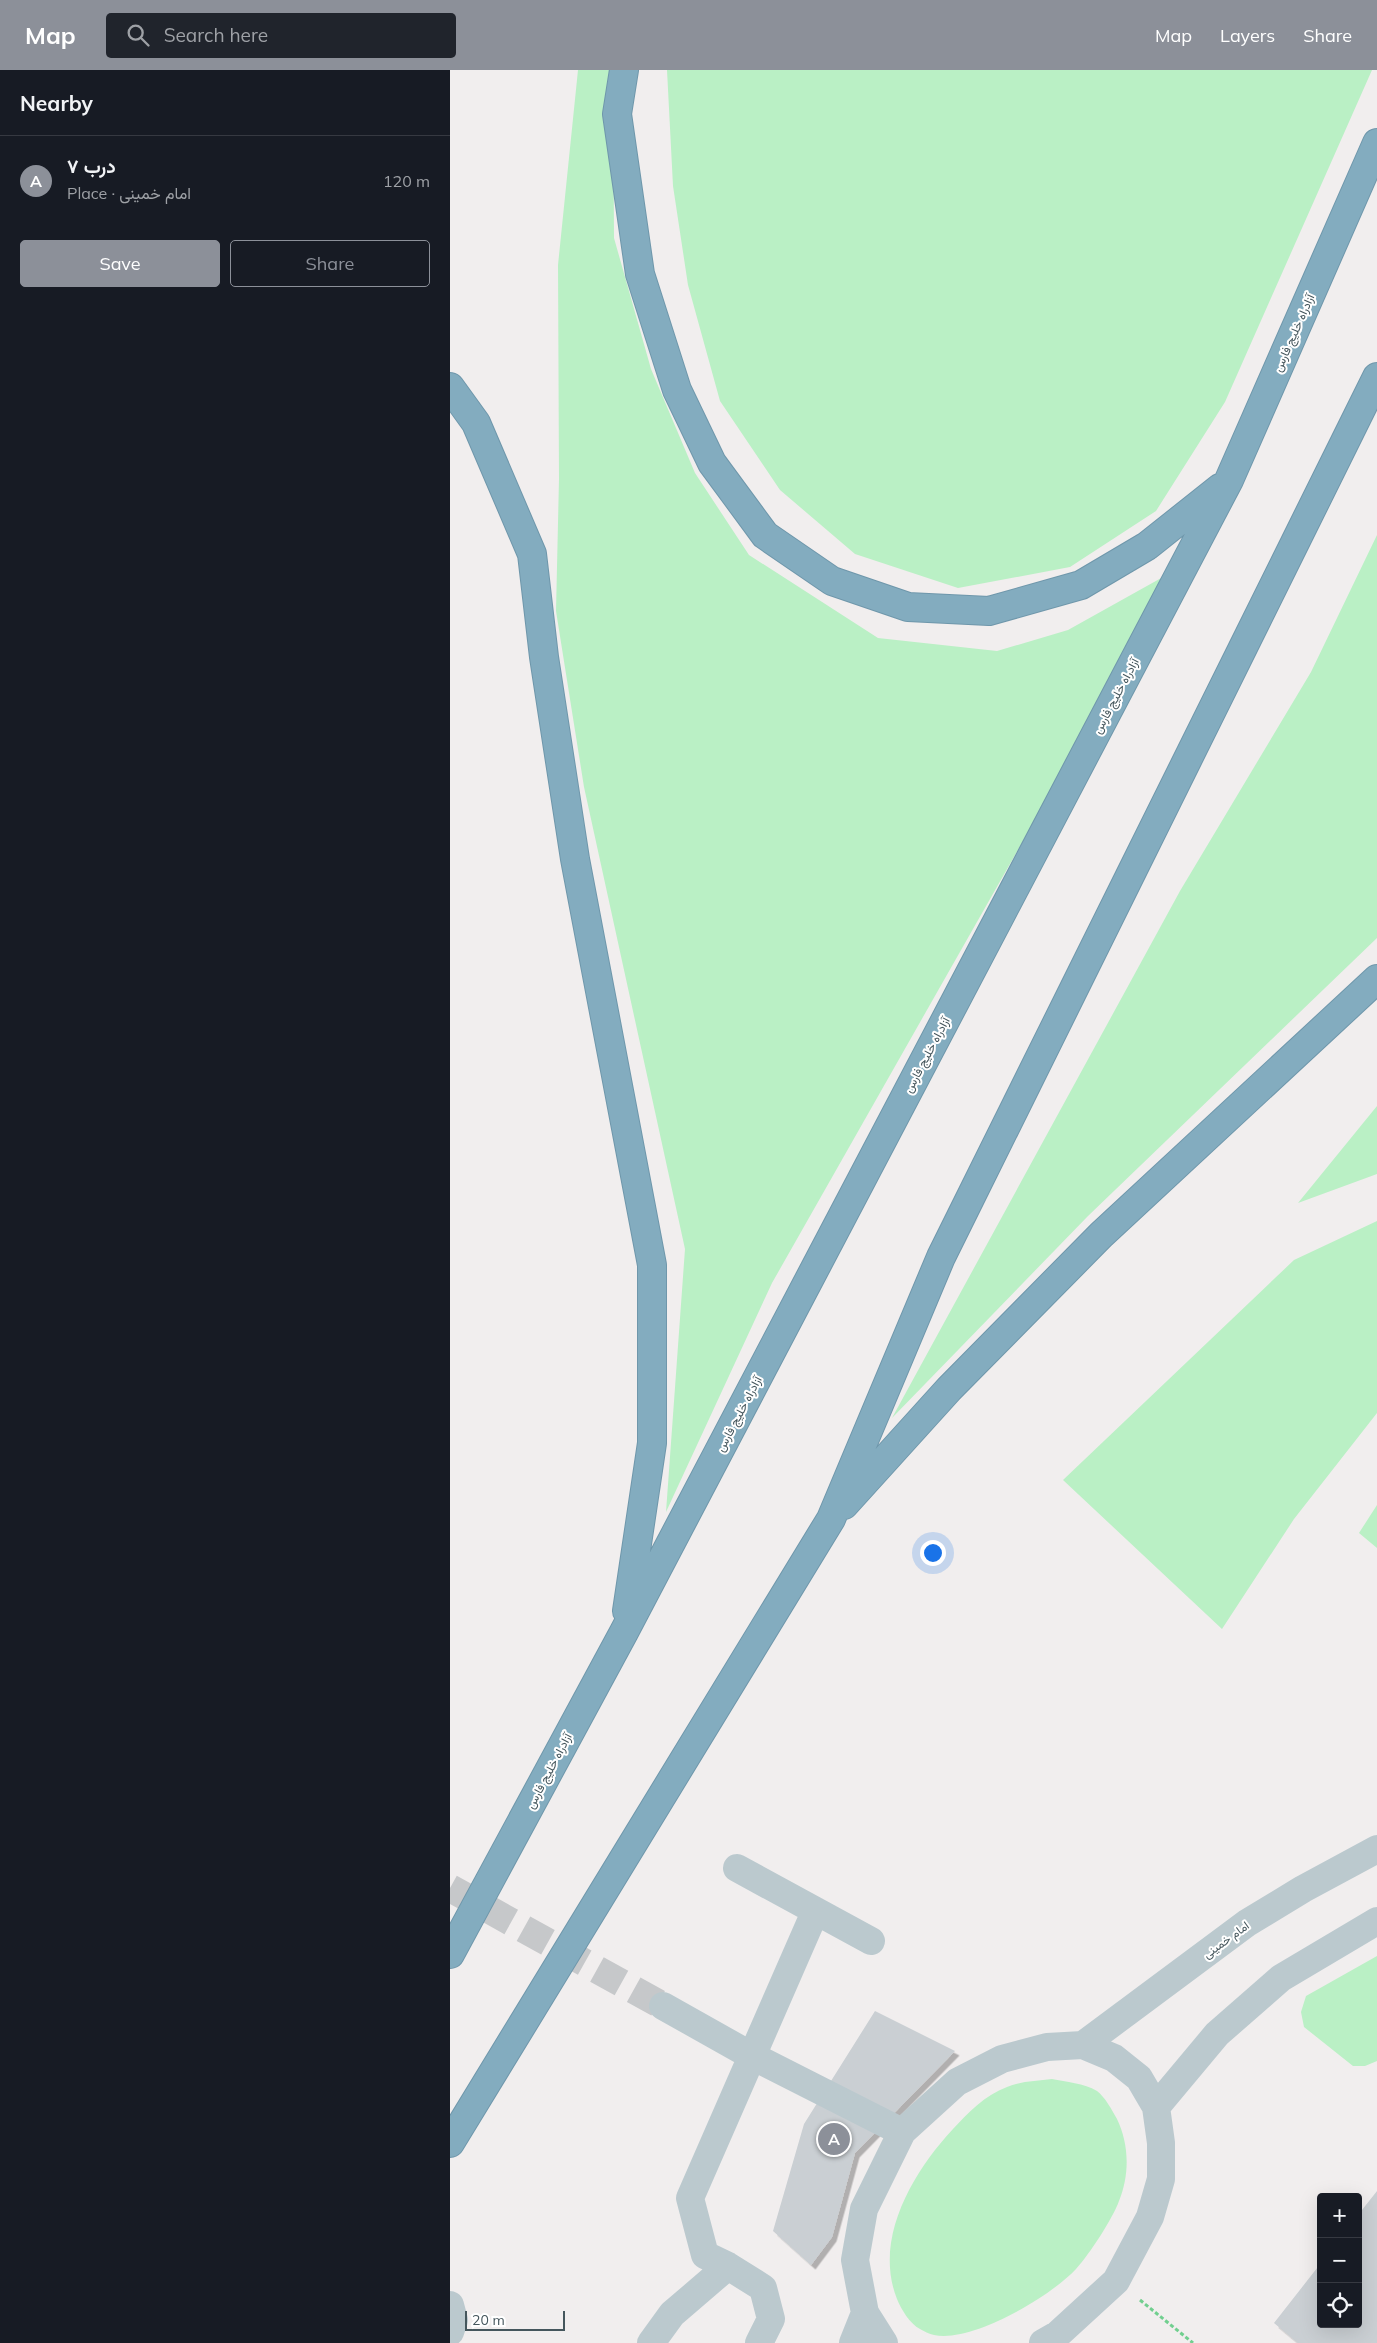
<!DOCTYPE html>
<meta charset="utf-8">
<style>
:root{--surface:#171b24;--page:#20242c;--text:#f1f3f6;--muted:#9ea1a6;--line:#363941;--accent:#8c9099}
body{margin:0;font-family:Mulish,Vazirmatn,sans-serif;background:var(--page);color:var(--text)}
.controls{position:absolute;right:15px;bottom:15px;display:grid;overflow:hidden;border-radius:5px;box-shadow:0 5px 20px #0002}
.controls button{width:45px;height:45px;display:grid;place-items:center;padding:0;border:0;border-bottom:1px solid var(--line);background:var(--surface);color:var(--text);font:25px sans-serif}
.scale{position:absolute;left:15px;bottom:12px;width:100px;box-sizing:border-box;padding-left:5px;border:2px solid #45565c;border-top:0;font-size:14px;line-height:18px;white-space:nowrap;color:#45565c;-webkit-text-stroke:4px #fff;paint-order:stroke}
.you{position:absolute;left:482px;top:1482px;width:18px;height:18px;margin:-12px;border:4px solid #fff;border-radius:50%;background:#1a73e8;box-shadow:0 0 0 8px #1a73e833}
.badge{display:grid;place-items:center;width:32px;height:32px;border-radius:50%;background:var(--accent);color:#fff;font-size:16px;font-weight:700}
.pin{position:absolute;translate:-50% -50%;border:2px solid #fff;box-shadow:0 1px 5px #0006}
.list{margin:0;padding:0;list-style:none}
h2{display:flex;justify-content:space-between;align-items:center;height:65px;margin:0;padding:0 20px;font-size:21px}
h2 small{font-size:16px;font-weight:400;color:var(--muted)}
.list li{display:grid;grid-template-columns:32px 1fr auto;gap:15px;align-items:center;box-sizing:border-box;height:90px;padding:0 20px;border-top:1px solid var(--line)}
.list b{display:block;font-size:19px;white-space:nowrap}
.list p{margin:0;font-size:16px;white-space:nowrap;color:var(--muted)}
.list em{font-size:16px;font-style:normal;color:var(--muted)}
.actions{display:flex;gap:10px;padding:15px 20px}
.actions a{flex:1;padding:11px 0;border:1px solid var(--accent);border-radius:5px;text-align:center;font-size:18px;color:var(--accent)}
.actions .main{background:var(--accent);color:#fff}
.icon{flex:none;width:28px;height:28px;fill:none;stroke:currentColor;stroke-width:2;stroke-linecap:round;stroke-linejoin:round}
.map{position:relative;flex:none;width:927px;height:2273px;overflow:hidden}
header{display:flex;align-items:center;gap:30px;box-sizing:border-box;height:70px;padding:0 25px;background:var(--accent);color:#fff}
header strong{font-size:24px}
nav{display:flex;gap:28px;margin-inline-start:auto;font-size:18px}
.search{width:350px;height:45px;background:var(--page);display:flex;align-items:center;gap:12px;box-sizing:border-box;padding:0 18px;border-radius:5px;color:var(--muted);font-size:19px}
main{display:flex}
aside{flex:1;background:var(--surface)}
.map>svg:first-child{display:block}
.green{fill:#baf0c5}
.building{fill:#cacfd3;filter:url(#shadow)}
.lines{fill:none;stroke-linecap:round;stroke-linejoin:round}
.minor-tunnel{stroke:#c6c8ca;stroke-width:28;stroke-dasharray:28 14;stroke-linecap:butt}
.highway-casing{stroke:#6f97ab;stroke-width:30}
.path{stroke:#71cf8f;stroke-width:3;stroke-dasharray:4 2.5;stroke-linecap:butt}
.minor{stroke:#bbc9ce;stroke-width:28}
.highway{stroke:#83acbf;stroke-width:28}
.labels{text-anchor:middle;stroke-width:4;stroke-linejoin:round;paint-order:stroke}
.street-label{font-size:12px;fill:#45565c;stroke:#fff}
</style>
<header>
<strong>Map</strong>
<div class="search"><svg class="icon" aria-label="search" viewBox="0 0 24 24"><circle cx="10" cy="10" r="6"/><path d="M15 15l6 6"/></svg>Search here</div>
<nav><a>Map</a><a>Layers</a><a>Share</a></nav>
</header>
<main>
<aside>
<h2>Nearby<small></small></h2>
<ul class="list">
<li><span class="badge">A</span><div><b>درب ۷</b><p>Place · امام خمینی</p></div><em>120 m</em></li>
</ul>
<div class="actions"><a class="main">Save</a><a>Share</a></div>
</aside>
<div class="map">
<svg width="927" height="2273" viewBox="0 0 927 2273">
<defs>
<filter id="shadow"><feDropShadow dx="4.5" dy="4.5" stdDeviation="0" flood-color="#0004"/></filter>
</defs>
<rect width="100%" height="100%" fill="#f1eeee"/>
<path class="green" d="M 128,0 L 163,0 L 164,168 L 201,299 L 245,403 L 299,485 L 428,568 L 547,581 L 618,560 L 713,507 L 582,755 L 322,1213 L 216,1442 L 235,1179 L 134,717 L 106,541 L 109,409 L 108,195 Z
M 217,0 L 922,0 L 775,332 L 706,441 L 620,497 L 508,518 L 405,484 L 330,420 L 270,331 L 238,215 L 223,116 Z
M 927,465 L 927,868 L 638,1146 L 442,1348 L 730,821 L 861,602 Z
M 927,1036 L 927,1104 L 848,1133 Z
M 927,1151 L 927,1343 L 844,1449 L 772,1559 L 613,1410 L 844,1190 Z
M 927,1435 L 927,1478 L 909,1463 Z
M 927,1886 L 927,1991 L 915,1996 L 903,1996 L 854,1957 L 851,1942 L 856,1926 Z
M 602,2009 C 616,2012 634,2013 647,2021 C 655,2027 662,2040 667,2049 C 679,2074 680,2104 669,2131 C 663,2148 639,2185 626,2199 C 601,2226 523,2273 484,2265 C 479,2264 474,2261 470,2259 C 460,2254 451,2239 447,2229 C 423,2169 463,2102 503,2059 C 518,2043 535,2025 557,2017 C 571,2011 587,2011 602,2009 Z"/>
<path class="building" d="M 425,1941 L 505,1981 L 405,2083 L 382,2167 L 361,2195 L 323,2161 L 354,2054 Z
M 927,2121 L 927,2273 L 848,2273 L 824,2253 L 871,2193 L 871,2254 L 908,2254 L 908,2145 Z"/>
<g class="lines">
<path class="minor-tunnel" d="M 0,1818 L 213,1936"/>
<g class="highway-casing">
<path id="highway" d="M 174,0 L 167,44 L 190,204 L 227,320 L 262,393 L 315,465 L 382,511 L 458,537 L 539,541 L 631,515 L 697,476 L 770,418
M 0,317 L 26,353 L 82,484 L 94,587 L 125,789 L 202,1195 L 202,1373 L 177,1541
M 394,1435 L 499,1319 L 651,1165 L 927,909
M 0,1884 L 174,1562 L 779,410 L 927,73
M 0,2073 L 381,1449 L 491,1187 L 927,307"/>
</g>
<path class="path" d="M 690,2230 L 743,2273"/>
<path class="minor" d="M 287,1798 L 421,1871
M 213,1936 L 302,1986 L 452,2062
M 633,1975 L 797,1853 L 853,1819 L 927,1779
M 706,2037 L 767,1964 L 831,1908 L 927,1851
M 0,2235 L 4,2250 L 0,2262
M 201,2273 L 222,2244 L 278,2196
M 309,2273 L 321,2249 L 313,2218 L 278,2196 L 255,2185 L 240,2128 L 365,1842
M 403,2273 L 415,2243
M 434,2273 L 415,2243 L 405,2190 L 414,2139 L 452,2062 L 507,2012 L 552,1989 L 597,1977 L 633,1975 L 664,1988 L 689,2008 L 706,2037 L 711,2073 L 711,2109 L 700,2147 L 666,2211 L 607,2265 L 593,2273"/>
<use href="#highway" class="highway"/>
</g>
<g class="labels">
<g class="street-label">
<text transform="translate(844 263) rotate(-66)" y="4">آزادراه خلیج فارس</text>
<text transform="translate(666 626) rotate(-62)" y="4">آزادراه خلیج فارس</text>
<text transform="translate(477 985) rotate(-62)" y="4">آزادراه خلیج فارس</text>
<text transform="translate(289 1344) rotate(-62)" y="4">آزادراه خلیج فارس</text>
<text transform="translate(99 1701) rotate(-62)" y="4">آزادراه خلیج فارس</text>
<text transform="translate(776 1870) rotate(-36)" y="4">امام خمینی</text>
</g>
</g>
</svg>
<div class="controls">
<button>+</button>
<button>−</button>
<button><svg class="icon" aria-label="locate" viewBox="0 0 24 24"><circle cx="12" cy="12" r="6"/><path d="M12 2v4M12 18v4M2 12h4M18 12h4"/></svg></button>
</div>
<div class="scale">20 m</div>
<div class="you"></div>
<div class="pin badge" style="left:384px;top:2069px">A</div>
</div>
</main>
